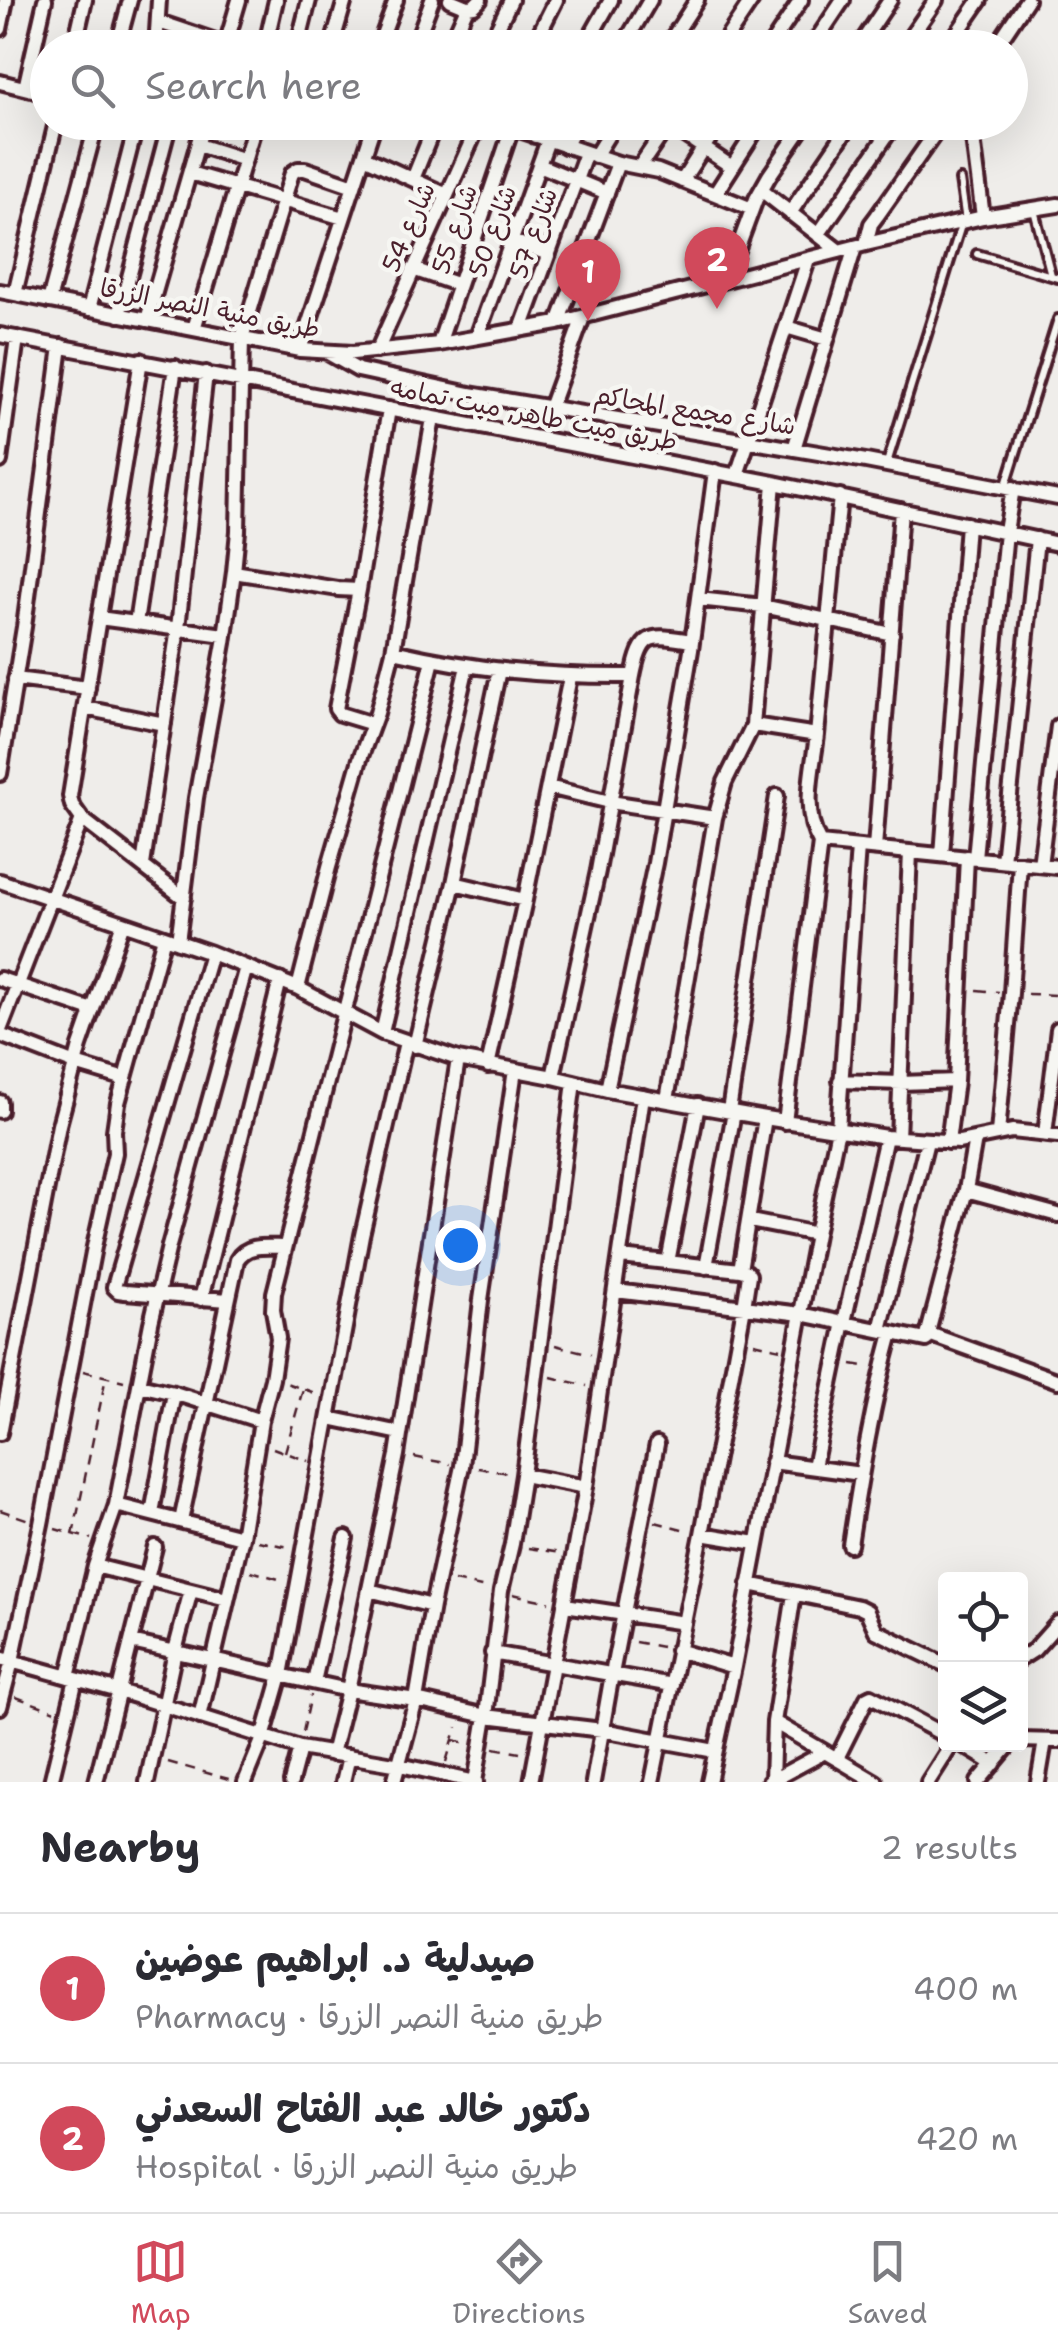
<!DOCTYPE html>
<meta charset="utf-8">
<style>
:root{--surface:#fff;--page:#f7f7f7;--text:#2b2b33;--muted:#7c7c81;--line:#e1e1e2;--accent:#d1495b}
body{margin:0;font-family:"Shantell Sans","Playpen Sans Arabic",sans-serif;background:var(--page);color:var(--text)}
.controls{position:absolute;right:30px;bottom:30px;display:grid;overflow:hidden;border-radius:10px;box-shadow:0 10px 40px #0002}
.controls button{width:90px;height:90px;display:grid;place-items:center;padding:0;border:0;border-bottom:2px solid var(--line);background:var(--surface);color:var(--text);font:50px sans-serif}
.you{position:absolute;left:460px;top:1245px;width:35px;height:35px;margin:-25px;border:8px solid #fff;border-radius:50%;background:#1a73e8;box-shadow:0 0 0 15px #1a73e833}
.badge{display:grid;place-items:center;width:65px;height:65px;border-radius:50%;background:var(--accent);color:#fff;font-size:32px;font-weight:700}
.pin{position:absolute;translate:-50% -82px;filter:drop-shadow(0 2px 5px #0008)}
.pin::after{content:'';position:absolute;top:52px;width:35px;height:30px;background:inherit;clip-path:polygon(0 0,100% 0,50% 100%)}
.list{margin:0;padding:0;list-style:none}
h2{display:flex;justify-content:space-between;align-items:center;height:130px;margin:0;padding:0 40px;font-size:42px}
h2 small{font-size:32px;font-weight:400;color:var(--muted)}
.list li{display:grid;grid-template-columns:65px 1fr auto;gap:30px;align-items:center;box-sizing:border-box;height:150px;padding:0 40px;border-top:2px solid var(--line)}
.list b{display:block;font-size:38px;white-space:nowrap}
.list p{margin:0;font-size:32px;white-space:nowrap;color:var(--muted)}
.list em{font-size:32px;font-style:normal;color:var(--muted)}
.icon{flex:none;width:55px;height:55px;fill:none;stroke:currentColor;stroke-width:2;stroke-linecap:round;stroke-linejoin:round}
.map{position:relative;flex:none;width:1058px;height:1782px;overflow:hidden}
.search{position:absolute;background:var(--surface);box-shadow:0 10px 40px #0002;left:30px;right:30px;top:30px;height:110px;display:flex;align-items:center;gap:25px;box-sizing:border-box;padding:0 35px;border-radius:55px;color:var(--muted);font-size:38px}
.sheet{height:430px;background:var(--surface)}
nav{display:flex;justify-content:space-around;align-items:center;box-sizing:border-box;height:140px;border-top:2px solid var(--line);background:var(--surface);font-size:28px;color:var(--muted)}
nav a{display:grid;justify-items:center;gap:5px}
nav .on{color:var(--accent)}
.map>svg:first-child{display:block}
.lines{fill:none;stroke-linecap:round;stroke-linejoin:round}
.service-casing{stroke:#4a1f2b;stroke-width:14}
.minor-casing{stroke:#4a1f2b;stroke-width:20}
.path{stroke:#4a1f2b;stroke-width:2.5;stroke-dasharray:10 8;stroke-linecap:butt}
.service{stroke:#f6f6f2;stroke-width:6}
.minor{stroke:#f6f6f2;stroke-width:12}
.labels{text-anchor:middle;stroke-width:9;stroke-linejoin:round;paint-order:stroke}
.street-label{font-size:25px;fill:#4a1f2b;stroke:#f6f6f2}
</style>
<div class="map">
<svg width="1058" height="1782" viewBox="0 0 1058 1782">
<rect width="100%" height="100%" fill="#efedea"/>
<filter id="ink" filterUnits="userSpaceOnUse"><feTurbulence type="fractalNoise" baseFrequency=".01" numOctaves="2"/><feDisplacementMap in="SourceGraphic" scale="20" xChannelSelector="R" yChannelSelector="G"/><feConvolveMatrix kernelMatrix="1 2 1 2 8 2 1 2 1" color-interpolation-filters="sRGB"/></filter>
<g filter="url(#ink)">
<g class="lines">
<g class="service-casing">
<path id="service" d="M 960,180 L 966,221
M 1034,210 L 1051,275
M 977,254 L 1058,278
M 887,463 L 962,222
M 1006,485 L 1058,319"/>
</g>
<g class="minor-casing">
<path id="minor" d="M 450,0 L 467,7
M 467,7 L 474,6 L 480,0
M 159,22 L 236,48
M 0,29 L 6,0
M 74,48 L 85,0
M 117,48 L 130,0
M 156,48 L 159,0
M 225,48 L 239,0
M 265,48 L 276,0
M 297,48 L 309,0
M 331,48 L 345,0
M 378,48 L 396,0
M 414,48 L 432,0
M 449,48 L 467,7
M 488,48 L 511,0
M 532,48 L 556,0
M 584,48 L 611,0
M 622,48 L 650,0
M 666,48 L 697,0
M 720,48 L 752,0
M 769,48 L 801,0
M 811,48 L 843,0
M 858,48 L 890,0
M 903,48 L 936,0
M 947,48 L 980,0
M 995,48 L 1027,0
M 0,82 L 48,94
M 25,88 L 45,0
M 496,122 L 618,163 L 658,171 L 752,209
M 971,122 L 983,217
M 668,124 L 732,167
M 535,136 L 542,122
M 198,145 L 245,160
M 565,146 L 578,122
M 595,156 L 616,122
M 364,157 L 447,195
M 539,165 L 607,193
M 640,166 L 670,122
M 190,173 L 343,218
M 413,179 L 436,122
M 682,181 L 720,122
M 761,190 L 839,251
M 715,194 L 761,122
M 790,213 L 852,122
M 818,235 L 896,122
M 512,241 L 549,254
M 866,244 L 871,224 L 877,216 L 943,122
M 413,269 L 459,285
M 726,280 L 756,199 L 769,176 L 806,122
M 0,291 L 300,350 L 353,353 L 439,344 L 558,323 L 866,244 L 983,217 L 1058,205
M 15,294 L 56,122
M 49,301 L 97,122
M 89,309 L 137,122
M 119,315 L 170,122
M 147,320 L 204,122
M 558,323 L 618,163
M 786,327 L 827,339
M 194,329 L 256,122
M 521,329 L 586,153
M 0,335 L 774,483 L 1058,544
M 477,337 L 548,140
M 439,344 L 512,128
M 300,350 L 375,122
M 377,351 L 480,122
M 328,353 L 358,370 L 470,394 L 866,461 L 1058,498
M 141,360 L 70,796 L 72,805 L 82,819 L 184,898
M 550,408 L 583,317
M 794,449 L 855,247
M 0,461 L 17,338
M 737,475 L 808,260
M 234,572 L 338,589 L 359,590 L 336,709 L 340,714 L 373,724
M 359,590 L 389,409
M 698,599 L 763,606 L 892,634
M 99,618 L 224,635
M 136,623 L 175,367
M 393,651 C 475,670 549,677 633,676 C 642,630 651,635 692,641
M 15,679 L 88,688
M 85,708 L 164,724
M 753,725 L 817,735 L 840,496
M 0,774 L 24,627 L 61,346
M 548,787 L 610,802 L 715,818
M 820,843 L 1058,867
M 875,848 L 901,510
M 942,855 L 967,524
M 975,858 L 1006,532 L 1013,488
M 1003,861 L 1037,539
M 143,865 L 178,628 L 206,373
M 1040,865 L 1058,726
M 0,881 L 211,953 L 298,988 L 382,1033 L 458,1059 L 553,1077 L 607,1090 L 765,1118 L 886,1137 L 959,1142 L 1012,1131 L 1058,1136
M 454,883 L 525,900
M 178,942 L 196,798 L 224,643 L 234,572 L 238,531 L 242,338 L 292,173 L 298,169 L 305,169 L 354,186
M 211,953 L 114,1287 L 118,1291 L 125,1292 L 228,1300
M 0,979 L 92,1010
M 298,988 L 329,867 L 360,759 L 377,713 L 393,651 L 433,418
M 0,1030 L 82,819
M 382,1033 L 467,666
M 0,1035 L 75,1064 L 125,1079
M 415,1046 L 454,883 L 499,670
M 488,1066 L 525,900 L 570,677
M 553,1077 L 598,871 L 633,676
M 840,1081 L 901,1083 L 956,1081
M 607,1090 L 655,863 L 691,650 L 715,471
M 667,1100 L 715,818 L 725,782 L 753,725 L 774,483
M 0,1102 L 0,1111
M 729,1111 L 777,796
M 785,1122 L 820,843 C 801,811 813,770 817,735
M 998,1133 L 1011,993 L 1020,863
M 1045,1134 L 1058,1029
M 898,1138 L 910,852
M 948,1142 L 956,1081 L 967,857
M 966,1190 L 1058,1215
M 750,1221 L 816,1234
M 621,1257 L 740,1270
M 668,1262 L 698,1105
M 706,1267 L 734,1112
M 616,1291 L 801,1314 L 926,1340 L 966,1190 L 975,1139
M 201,1299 L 280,980
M 880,1330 L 927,1141
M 929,1334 L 1058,1381
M 139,1385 L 174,1393 L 261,1421
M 329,1418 L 400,1433
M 0,1433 L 59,1125 L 80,1046 L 123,923
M 772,1462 L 861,1474
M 814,1467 L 844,1322 L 886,1137
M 523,1475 L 586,1487
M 116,1505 L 242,1537
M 152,1513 L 174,1393
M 181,1521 L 237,1260 C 247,1243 267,1247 285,1247
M 702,1534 L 756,1543
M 850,1545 C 861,1473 873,1402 892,1333
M 95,1566 L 191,1590 L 175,1651 L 147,1782
M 749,1584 L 859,1607 L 867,1611 L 876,1631 L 946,1665
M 191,1590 L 227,1599
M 369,1590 L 432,1606
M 565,1605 L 684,1623
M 131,1642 L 155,1547
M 677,1650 L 734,1667
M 492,1653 L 672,1685
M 0,1658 L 119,1691 L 300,1748 L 400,1765 L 476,1782
M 1020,1659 L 1034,1650 L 1058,1623
M 68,1677 L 95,1566 L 116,1505 L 151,1323 L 169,1246 L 246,967
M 314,1682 L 346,1538
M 0,1707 L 12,1661 L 41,1524 L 94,1247 L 115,1153 L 114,1131 L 118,1103 L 164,937
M 200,1717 L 242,1537 L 261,1421 L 272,1379 L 278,1338 L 273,1310 L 274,1293 L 433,660
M 774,1722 L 876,1782
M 1020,1740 L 1058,1741
M 961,1744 L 994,1764
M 332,1754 L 348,1690 L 397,1455 L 458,1059
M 837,1758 L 867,1698 L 871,1696 L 946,1736
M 772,1780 L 774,1722 L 794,1594
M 51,1782 L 76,1679
M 96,1782 L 131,1642 L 348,1690 L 416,1700 L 486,1716 L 602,1730 L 715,1751
M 245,1782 L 263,1738 L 281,1675 L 362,1235 L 406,1042
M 291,1782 L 300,1748
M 343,1782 L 349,1756
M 394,1782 L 416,1700 L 432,1606 L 462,1466 L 481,1300 L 515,1070
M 475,1782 L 486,1716 L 501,1591 L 512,1544 L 523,1475 L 574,1082
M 531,1782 L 586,1487 L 643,1096
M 593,1782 L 612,1674 L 657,1444
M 652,1782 L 702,1534 L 744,1307 L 749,1275 L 747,1272 L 740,1270 L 765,1118
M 709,1782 L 734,1667 L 816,1234 L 838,1129 L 858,847
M 769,1782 L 825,1752
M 928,1782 L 952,1744
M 978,1782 L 1010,1744
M 1038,1782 L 1045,1741"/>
</g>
<path class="path" d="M 977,990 L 999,992
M 1027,994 L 1058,995
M 754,1343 L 781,1349
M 555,1345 L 591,1354
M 852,1364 L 869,1367
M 83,1371 L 124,1381
M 551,1377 L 587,1386
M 304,1389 L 320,1395
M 273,1448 L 308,1461
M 285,1452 L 303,1389 L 286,1383
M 414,1457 L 450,1464
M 478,1468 L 509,1473
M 0,1510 L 29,1520
M 655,1522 L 686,1530
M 55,1529 L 91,1539
M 73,1535 L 106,1377
M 258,1541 L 289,1547
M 528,1548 L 560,1553
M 251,1571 L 282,1580
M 454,1581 L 486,1588
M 513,1594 L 549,1602
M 635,1642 L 662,1647
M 16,1697 L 55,1711
M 303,1732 L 311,1695
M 453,1740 L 466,1743
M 494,1748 L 520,1753
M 168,1762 L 232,1780
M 446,1762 L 457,1727"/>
<use href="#service" class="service"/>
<use href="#minor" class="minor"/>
</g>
</g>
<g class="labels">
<g class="street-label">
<text transform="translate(408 227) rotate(-66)" y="9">شارع 54</text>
<text transform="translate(454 229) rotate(-71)" y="9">شارع 55</text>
<text transform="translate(492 231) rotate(-70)" y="9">شارع 50</text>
<text transform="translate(533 233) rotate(-70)" y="9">شارع 57</text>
<text transform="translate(210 308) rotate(11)" y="9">طريق منية النصر الزرقا</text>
<text transform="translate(695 410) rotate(9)" y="9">شارع مجمع المحاكم</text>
<text transform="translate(534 414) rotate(11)" y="9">طريق ميت طاهر, ميت تمامه</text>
</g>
</g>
</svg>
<div class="controls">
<button><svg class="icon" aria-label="locate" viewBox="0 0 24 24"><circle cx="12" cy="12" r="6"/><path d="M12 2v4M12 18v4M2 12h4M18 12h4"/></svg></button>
<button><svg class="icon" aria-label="layers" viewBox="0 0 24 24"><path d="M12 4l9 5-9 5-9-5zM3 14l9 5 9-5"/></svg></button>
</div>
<div class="you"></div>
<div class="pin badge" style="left:588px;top:321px">1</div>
<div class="pin badge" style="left:717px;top:309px">2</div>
<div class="search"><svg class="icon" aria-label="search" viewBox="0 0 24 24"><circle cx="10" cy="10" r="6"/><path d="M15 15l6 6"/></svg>Search here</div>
</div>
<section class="sheet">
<h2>Nearby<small>2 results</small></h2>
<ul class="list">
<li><span class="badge">1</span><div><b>صيدلية د. ابراهيم عوضين</b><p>Pharmacy · طريق منية النصر الزرقا</p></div><em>400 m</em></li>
<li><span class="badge">2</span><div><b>دكتور خالد عبد الفتاح السعدني</b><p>Hospital · طريق منية النصر الزرقا</p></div><em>420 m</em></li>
</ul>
</section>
<nav>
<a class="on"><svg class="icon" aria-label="map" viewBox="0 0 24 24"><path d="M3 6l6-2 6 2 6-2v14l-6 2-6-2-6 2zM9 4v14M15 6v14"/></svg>Map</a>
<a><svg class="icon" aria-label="directions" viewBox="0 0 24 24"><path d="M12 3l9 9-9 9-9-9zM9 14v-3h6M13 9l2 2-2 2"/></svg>Directions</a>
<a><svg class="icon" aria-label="saved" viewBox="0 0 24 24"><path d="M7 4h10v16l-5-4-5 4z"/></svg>Saved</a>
</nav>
